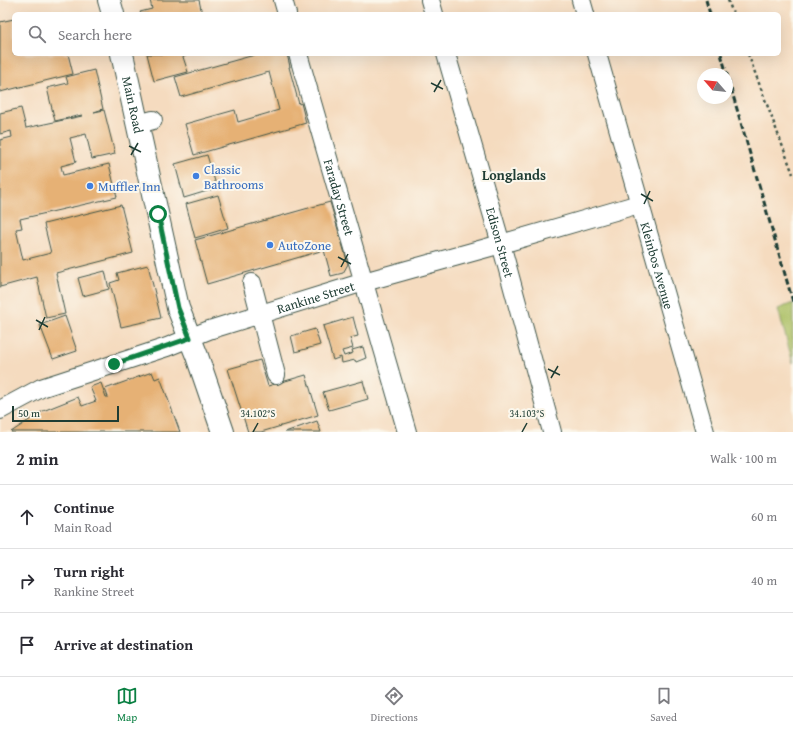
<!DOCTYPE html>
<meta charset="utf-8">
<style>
:root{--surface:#fff;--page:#f2f2f3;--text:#2b2b33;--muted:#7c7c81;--line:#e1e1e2;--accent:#0b8043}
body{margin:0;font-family:"Gentium Book Plus",serif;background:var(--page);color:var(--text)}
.compass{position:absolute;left:697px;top:68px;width:36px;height:36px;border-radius:50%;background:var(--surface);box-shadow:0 4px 16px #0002;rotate:298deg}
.scale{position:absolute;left:12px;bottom:10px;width:107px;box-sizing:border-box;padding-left:4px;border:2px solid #1f3d34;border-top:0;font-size:11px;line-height:14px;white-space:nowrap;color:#1f3d34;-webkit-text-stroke:3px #fbf7ec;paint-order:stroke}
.stop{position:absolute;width:12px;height:12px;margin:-9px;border:3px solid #0b8043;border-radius:50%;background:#fff}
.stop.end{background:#0b8043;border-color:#fff;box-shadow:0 1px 4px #0008}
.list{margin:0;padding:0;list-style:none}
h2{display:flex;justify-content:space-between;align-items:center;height:52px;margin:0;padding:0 16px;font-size:17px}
h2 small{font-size:13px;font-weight:400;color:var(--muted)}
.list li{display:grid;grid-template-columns:26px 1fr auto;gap:12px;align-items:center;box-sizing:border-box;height:64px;padding:0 16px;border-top:1px solid var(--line)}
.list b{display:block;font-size:15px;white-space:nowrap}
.list p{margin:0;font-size:13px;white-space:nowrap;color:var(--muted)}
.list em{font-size:13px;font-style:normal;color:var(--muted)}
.icon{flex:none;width:22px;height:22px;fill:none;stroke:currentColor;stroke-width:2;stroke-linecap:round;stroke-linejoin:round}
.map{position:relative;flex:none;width:793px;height:432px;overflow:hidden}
.search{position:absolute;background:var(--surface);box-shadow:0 4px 16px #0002;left:12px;right:12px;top:12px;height:44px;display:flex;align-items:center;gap:10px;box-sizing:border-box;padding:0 14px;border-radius:6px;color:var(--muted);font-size:15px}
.sheet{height:244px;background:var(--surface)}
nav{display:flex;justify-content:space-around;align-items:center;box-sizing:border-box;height:56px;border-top:1px solid var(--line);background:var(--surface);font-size:11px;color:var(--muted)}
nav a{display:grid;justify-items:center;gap:2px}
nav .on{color:var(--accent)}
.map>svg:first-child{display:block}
.green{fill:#abbf63;stroke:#657e4c}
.building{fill:#e6b174}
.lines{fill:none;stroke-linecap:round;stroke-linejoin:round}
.minor-casing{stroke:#3f5549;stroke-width:20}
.major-casing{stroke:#3f5549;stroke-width:24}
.path{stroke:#3f5549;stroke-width:2.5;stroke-dasharray:3 3;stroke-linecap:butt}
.minor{stroke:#fff;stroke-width:18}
.major{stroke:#fff;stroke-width:22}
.rail{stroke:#1f3d34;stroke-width:3;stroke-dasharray:6 3;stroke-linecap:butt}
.route{stroke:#0b8043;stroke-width:5}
.ticks{fill:none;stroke:#1f3d34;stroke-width:1.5}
.shop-dot{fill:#3f7fe0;stroke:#fbf7ec;stroke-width:1.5}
.labels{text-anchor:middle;stroke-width:4;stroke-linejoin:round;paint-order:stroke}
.street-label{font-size:13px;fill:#1f3d34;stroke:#fbf7ec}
.shop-label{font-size:13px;fill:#366cbe;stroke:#fbf7ec;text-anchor:start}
.neighbourhood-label{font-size:14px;font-weight:bold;fill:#1f3d34;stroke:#fbf7ec}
.ticks-label{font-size:10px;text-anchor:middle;fill:#1f3d34;stroke:#fbf7ec;stroke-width:4;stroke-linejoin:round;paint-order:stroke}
</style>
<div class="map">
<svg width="793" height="432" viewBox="0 0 793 432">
<rect width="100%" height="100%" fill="#fbf7ec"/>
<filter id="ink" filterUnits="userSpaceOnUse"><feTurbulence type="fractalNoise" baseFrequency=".025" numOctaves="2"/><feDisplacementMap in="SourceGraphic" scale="8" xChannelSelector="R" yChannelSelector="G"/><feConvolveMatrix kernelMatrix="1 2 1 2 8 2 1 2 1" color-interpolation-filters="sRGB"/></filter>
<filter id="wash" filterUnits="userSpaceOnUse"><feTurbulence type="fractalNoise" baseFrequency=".012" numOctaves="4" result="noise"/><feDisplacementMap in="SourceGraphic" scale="16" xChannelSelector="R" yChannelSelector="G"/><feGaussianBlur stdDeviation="0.9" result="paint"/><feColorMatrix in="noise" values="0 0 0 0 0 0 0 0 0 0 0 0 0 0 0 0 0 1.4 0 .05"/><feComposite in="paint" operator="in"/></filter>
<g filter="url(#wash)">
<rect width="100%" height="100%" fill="#f5dbbf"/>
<path class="green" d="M 793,303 L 793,363 L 778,309 Z"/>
<g id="blocks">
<path class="building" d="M 150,0 L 199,0 L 202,14 L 141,14 L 140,12 L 152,9 Z
M 14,19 L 14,54 L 68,54 L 73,74 L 0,92 L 0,22 Z
M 147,54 L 191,54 L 183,57 L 188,72 L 154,81 Z
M 258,54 L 287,54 L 290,67 L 289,67 L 299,104 L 301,103 L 306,123 L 194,155 L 185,124 L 235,110 L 238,122 L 279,110 L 269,72 L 181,97 L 175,77 Z
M 94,70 L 103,109 L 94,112 L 104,110 L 115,154 L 92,159 L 86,134 L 70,138 L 76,162 L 61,166 L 63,175 L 109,164 L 117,197 L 20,219 L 22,228 L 16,229 L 23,260 L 51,253 L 44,224 L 121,205 L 133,253 L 56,273 L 65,314 L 46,318 L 37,277 L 0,287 L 0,140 L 12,137 L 11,131 L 0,134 L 0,113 L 21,108 L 26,128 L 82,116 L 82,115 L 55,121 L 47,88 L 68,83 L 66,77 Z
M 207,155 L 217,188 L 184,198 L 175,164 Z
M 218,195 L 228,228 L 195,238 L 186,204 Z
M 330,202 L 348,264 L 343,273 L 331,276 L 324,250 L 207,284 L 195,240 Z
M 148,265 L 161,318 L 121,327 L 110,283 L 119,280 L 117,273 Z
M 105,271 L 109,289 L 83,296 L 78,278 Z
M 65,316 L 77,351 L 53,359 L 40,325 Z
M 353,317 L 358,336 L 350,338 L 353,348 L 342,351 L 344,356 L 353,353 L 352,350 L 363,347 L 366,358 L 356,362 L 355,360 L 342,363 L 341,357 L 333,360 L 323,326 Z
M 315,329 L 320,345 L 295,352 L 291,336 Z
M 260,360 L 268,386 L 306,375 L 318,415 L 261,432 L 248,432 L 228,369 Z
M 152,372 L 155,379 L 160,377 L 180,432 L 11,432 L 43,411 L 78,397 L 82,406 L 96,401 L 90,387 L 101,383 L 106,397 L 108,397 L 105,389 Z
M 363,381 L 368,399 L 329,410 L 323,392 Z
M 317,421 L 321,432 L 285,432 Z"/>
</g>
</g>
<g filter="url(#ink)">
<use href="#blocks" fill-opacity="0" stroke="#3f5549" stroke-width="1"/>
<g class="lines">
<g class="minor-casing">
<g id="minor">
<path d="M 283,0 L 287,14"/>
<path d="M 430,0 L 434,14"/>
<path d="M 581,0 L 585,14"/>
<path id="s1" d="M 298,54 L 407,432"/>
<path id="s2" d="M 446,54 L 501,244 L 552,432"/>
<path id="s3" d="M 597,54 L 705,432"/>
<path d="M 138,124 L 153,120"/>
<path d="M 252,283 L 276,375"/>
<path id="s4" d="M 0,410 L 41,388 L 167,347 L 209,330 L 364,282 L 501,244 L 639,204"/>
</g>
</g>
<g class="major-casing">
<g id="major">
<path d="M 109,0 L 113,14"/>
<path id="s5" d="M 122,54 L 178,308 L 197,356 L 223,432"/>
</g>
</g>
<path class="path" d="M 728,0 L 733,14
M 748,54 L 793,174"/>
<use href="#minor" class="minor"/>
<use href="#major" class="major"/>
<path class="rail" d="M 706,0 L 710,14
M 721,54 L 793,302"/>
</g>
</g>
<g class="lines" filter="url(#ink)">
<path class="route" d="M 114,364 L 190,338 L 178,308 L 158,214"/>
</g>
<path class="ticks" d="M 431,83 L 443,89M 434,92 L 441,80M 129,146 L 141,152M 131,155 L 138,143M 641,194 L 653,201M 644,204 L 650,191M 338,257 L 351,264M 341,267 L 348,254M 36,320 L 48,327M 39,330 L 45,317M 548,369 L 560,375M 551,378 L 558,366M 253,432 L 258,423M 522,432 L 527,423"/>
<g class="shop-dot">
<circle cx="196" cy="176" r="4"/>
<circle cx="90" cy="186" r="4"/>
<circle cx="270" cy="245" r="4"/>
</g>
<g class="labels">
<g class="street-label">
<text dy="5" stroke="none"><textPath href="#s5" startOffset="52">Main Road</textPath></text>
<text dy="5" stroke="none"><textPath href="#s1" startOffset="149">Faraday Street</textPath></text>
<text dy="5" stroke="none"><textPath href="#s2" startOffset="196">Edison Street</textPath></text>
<text dy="5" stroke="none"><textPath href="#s3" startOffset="220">Kleinbos Avenue</textPath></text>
<text dy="5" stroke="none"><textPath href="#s4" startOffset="336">Rankine Street</textPath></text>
</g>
<g class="shop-label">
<text x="204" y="174">Classic<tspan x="204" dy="15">Bathrooms</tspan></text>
<text x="98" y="191">Muffler Inn</text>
<text x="278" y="250">AutoZone</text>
</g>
<g class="neighbourhood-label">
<text x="514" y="180">Longlands</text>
</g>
</g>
<g class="ticks-label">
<text x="258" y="417">34.102°S</text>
<text x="527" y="417">34.103°S</text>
</g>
</svg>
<svg class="compass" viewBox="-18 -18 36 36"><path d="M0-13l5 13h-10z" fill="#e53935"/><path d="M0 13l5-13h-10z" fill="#7c7c81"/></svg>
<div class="scale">50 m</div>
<div class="stop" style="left:158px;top:214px"></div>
<div class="stop end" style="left:114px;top:364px"></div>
<div class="search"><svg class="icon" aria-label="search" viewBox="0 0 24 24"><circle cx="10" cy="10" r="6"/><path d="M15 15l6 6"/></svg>Search here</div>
</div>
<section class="sheet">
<h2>2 min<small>Walk · 100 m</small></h2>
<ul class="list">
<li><svg class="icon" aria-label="ahead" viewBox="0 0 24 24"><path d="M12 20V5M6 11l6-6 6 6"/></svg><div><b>Continue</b><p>Main Road</p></div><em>60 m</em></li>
<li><svg class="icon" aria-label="right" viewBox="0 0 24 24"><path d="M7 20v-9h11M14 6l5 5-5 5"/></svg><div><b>Turn right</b><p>Rankine Street</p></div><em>40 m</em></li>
<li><svg class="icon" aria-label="arrive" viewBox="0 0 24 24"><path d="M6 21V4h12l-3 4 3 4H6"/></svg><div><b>Arrive at destination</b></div></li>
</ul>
</section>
<nav>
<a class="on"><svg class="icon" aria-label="map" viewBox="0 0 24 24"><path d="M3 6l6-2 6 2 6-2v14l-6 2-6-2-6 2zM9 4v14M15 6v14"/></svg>Map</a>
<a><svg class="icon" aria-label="directions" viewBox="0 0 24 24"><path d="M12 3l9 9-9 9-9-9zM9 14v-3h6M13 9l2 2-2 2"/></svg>Directions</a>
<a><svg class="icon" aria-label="saved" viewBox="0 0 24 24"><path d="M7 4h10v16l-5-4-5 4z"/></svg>Saved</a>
</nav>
